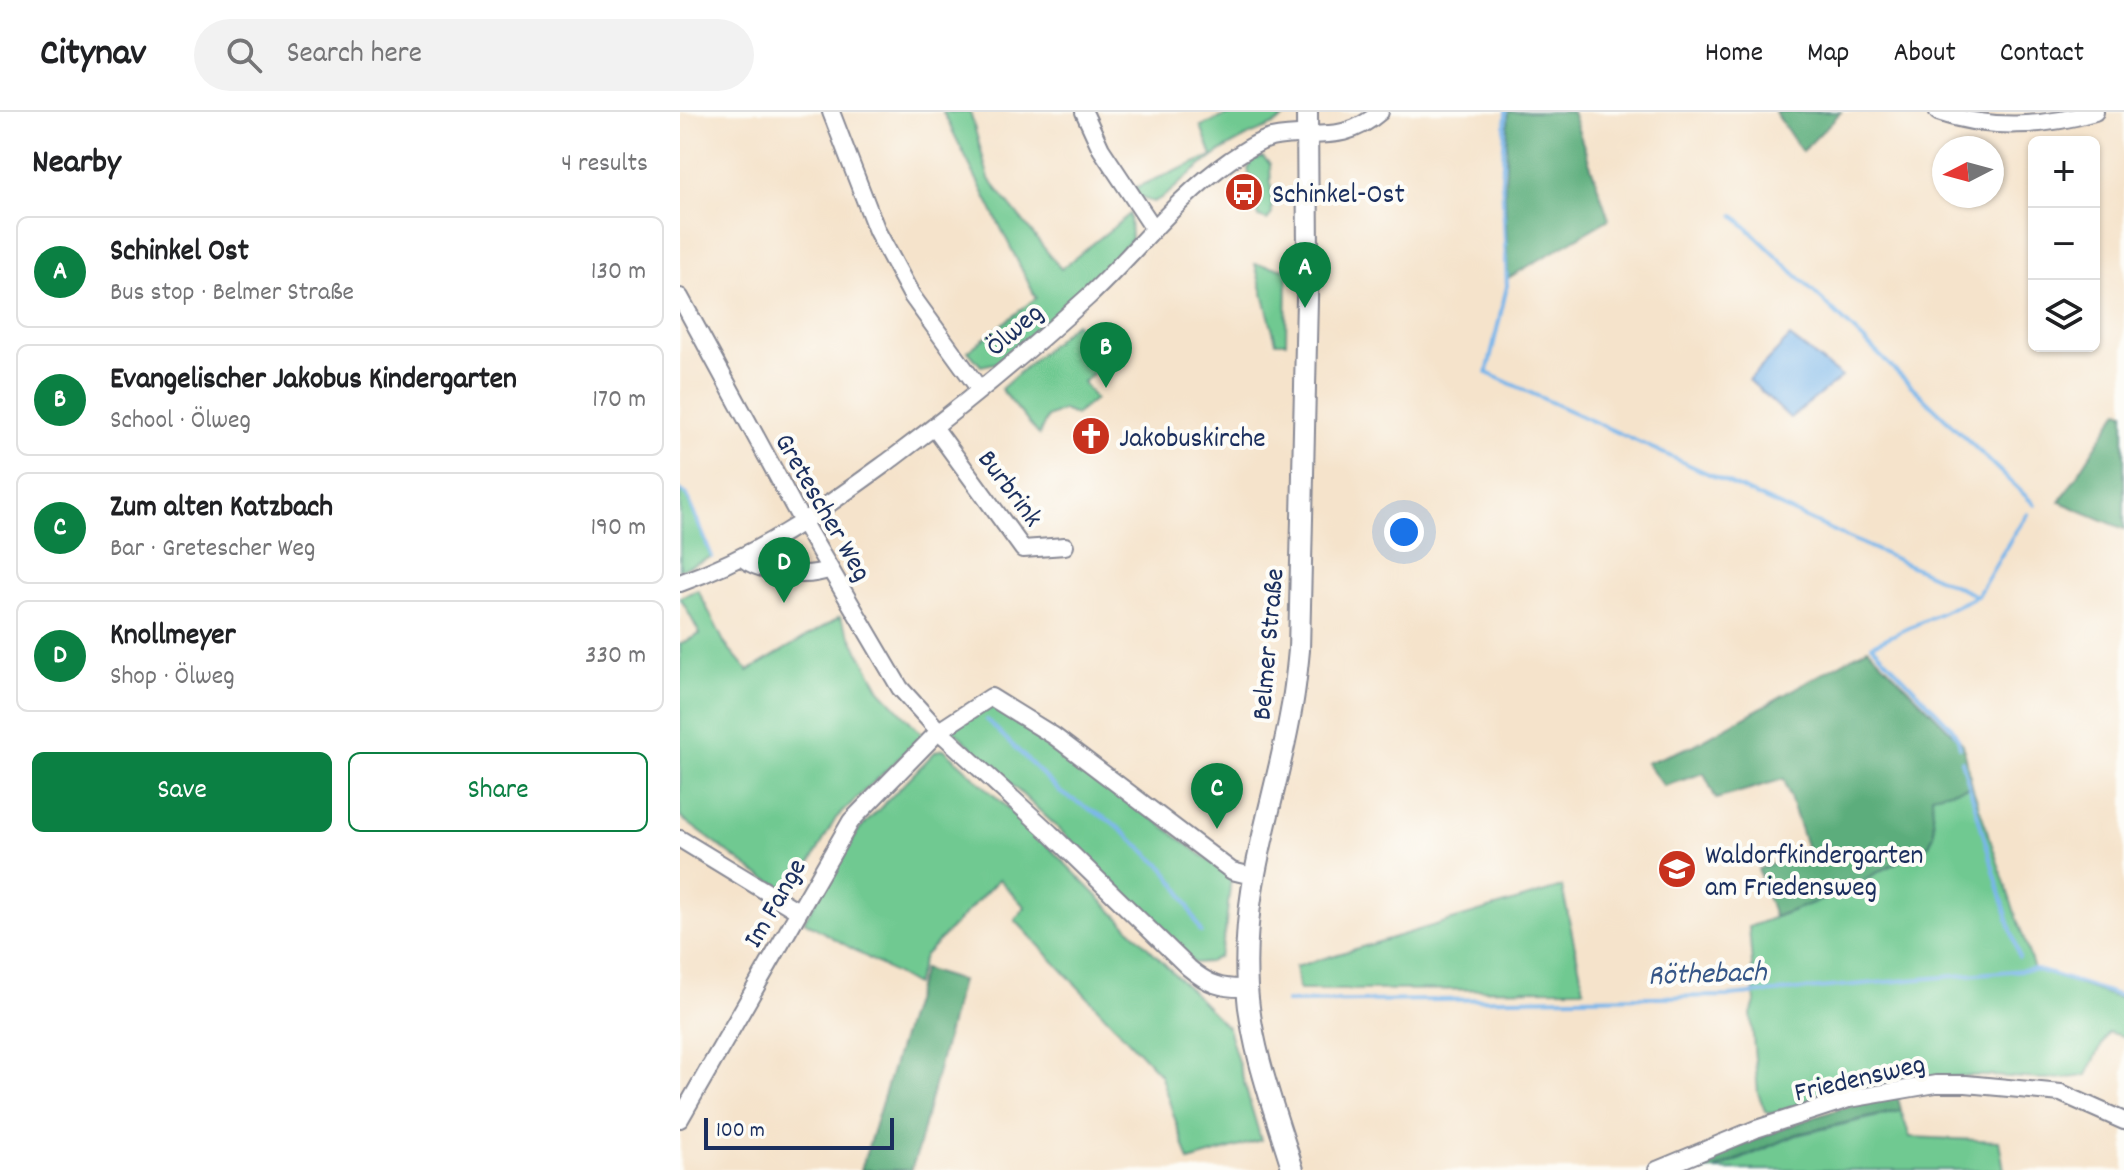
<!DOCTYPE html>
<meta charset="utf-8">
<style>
:root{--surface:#fff;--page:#f2f2f2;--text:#202124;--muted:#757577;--line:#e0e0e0;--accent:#0b8043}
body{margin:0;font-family:Dekko,sans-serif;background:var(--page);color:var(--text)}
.controls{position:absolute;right:24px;top:24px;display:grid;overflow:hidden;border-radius:12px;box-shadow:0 2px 6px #0004}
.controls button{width:72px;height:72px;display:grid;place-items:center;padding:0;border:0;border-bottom:2px solid var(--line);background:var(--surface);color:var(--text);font:40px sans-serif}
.compass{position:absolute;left:1252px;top:24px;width:72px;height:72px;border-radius:50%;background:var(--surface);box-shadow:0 2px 6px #0004;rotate:264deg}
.scale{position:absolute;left:24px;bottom:20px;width:190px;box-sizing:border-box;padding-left:8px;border:4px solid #1b2f5e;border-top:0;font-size:22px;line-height:28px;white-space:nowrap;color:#1b2f5e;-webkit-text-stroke:6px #fdfcf7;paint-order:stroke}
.you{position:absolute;left:724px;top:420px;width:28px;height:28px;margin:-20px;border:6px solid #fff;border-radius:50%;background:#1a73e8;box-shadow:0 0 0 12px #1a73e833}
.badge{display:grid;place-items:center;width:52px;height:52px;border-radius:50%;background:var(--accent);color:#fff;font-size:26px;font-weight:700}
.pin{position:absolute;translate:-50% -66px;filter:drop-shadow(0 2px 4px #0008)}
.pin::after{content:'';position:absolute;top:42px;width:28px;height:24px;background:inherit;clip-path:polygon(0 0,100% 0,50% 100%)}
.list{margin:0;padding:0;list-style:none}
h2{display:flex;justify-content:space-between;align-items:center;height:104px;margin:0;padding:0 32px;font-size:34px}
h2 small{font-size:26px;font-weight:400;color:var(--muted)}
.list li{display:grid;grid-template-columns:52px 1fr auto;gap:24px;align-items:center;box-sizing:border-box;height:112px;margin:0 16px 16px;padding:0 16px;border:2px solid var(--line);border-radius:12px}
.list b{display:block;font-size:30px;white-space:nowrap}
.list p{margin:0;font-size:26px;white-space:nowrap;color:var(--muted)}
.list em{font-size:26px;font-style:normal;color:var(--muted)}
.actions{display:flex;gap:16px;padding:24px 32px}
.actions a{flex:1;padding:18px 0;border:2px solid var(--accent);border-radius:12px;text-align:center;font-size:28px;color:var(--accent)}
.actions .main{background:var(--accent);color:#fff}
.icon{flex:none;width:44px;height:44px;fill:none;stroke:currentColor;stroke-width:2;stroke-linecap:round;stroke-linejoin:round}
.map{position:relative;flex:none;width:1444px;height:1058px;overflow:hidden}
header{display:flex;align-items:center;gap:48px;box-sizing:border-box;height:112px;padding:0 40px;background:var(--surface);border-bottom:2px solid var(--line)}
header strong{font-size:38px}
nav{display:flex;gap:44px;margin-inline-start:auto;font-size:28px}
.search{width:560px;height:72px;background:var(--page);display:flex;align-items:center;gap:20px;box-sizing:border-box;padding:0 28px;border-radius:44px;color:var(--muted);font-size:30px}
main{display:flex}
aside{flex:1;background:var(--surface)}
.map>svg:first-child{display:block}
.green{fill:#6fc991;stroke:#457c78;stroke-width:2}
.forest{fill:#5bad7b;stroke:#3b6e6c;stroke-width:2}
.water{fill:#78b5ea;stroke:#4a72a4;stroke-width:2}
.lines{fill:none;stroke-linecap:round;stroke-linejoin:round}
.stream{stroke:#78b5ea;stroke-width:4}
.minor-casing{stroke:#888994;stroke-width:20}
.tertiary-casing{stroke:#888994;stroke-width:24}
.minor{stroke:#fff;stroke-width:16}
.tertiary{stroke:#fff;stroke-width:20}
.labels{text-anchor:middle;stroke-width:8;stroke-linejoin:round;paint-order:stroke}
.poi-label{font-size:28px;fill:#1b2f5e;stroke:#fdfcf7;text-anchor:start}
.street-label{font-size:28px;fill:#1b2f5e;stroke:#fdfcf7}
.water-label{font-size:30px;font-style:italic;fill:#375788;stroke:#fdfcf7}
</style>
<header>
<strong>Citynav</strong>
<div class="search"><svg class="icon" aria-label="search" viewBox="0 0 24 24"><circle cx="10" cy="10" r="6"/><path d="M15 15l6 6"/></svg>Search here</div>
<nav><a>Home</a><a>Map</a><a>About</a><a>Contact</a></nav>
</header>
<main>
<aside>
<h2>Nearby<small>4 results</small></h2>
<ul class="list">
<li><span class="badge">A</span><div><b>Schinkel Ost</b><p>Bus stop · Belmer Straße</p></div><em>130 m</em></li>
<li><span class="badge">B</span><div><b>Evangelischer Jakobus Kindergarten</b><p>School · Ölweg</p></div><em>170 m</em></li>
<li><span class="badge">C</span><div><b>Zum alten Katzbach</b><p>Bar · Gretescher Weg</p></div><em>190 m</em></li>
<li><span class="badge">D</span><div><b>Knollmeyer</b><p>Shop · Ölweg</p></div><em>330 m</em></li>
</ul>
<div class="actions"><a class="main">Save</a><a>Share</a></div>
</aside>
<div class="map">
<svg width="1444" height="1058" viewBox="0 0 1444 1058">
<rect width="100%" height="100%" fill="#fdfcf7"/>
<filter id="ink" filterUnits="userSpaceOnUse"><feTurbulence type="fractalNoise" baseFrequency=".0125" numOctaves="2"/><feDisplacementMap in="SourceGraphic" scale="16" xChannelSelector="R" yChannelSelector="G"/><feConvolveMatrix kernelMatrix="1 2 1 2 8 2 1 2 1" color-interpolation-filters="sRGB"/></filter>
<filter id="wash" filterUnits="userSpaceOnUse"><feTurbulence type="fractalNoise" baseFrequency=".006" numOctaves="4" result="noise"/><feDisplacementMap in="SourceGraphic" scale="32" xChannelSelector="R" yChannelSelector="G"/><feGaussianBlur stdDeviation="1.8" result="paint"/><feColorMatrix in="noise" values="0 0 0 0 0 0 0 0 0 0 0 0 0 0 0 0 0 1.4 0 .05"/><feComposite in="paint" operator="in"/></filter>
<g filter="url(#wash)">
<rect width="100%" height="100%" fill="#f5e3cb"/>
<path class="green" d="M 263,0 L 290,0 L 309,67 L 381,157 L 450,102 L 451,128 L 398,185 L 320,250 L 301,254 L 288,239 L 356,186 Z
M 554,0 L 610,0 C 597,15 583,16 566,25 C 546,35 526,49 508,64 C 496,74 488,84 473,90 L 461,86 L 454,76 L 532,44 L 521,14 Z
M 583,45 L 590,52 L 592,102 L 587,108 L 579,105 L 568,57 L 573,48 Z
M 575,152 L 607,157 L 606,230 L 596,230 Z
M 395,211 L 405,222 L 420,212 L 436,243 L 403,270 L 415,287 L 395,303 L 383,298 L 367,305 L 359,323 L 321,277 Z
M 0,378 L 7,383 L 32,445 L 0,458 Z
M 18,478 L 45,532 L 68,559 L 160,505 L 200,578 L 243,623 L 156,706 L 117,775 L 108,778 L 77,762 L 0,705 L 0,532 L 20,522 L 0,485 Z
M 311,591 L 372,631 L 551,765 L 545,821 L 539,844 L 529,850 L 514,851 L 376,714 L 272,617 Z
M 264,637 L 357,723 L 548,916 L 581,1028 L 509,1049 L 480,962 L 335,808 L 345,795 L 319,767 L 244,844 L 235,873 L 124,809 L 178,719 L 256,639 Z
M 1292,674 L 1354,857 L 1444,888 L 1444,925 L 1428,920 L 1407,963 C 1367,972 1325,962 1284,964 C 1218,967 1155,984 1091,1002 L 1085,999 L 1078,981 L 1071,902 L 1075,890 L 1069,815 L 1157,782 L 1249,733 L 1254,722 L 1251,683 Z
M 882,775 L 904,877 L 619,878 L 615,855 Z
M 1221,999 L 1230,1025 L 1319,1029 L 1324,1058 L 1036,1058 L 1117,1023 Z"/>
<path class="forest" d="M 828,0 L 892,0 L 929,107 L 828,166 L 825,76 Z
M 1095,0 L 1161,0 L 1122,40 Z
M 1439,298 L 1444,300 L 1444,417 L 1380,390 Z
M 1188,536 L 1283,632 L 1292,674 L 1252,683 L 1254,722 L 1249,733 L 1157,782 L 1094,805 L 1078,757 L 1127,737 L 1104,667 L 1036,687 L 1024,661 L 984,674 L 966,651 L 1012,634 Z
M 243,857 L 281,869 L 236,1044 L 231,1058 L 181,1058 Z
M 1217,982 L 1221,998 L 1117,1022 L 1034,1058 L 1002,1058 C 1072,1028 1143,998 1217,982 Z"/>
<path class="water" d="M 1110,225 L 1162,265 L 1110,306 L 1069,268 Z"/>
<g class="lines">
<path class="stream" d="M 826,0 L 822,67 L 827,174 L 807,261 L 1297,484 L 1192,533 L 1272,616 L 1278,627 L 1280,635
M 1054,103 L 1355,393
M 0,378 L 7,383 L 32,445
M 1297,484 L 1334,422 L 1348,402
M 307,608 L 381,681 L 432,710 L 484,756 L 501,780 L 521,820
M 1282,649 L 1339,845
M 606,890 L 1049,884 L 1354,857 L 1444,885"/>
</g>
</g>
<g filter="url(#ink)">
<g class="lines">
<g class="minor-casing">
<path id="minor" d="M 151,0 L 197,119 L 232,184 L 300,278
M 404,0 L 421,37 L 474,117
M 1258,0 C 1308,18 1364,15 1415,0
M 0,185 L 119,404 L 220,576 L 259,619 L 370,721 L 509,856 C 528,872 541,877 567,876
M 254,315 L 343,437 L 385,434
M 62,446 C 81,461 128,467 149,457
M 0,471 C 86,440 140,399 213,346 C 281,295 347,241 409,184 C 456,140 496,86 549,49 C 561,41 576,30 591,26 C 633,17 661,34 700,0
M 0,727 L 118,799
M 0,1007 L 171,709 L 259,619 L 311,585 L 374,624 L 552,759 L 572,764
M 977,1058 L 1076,1017 L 1169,987 L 1256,972 L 1286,972 L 1381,981 L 1444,1009"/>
</g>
<g class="tertiary-casing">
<path id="tertiary" d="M 613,1058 C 595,999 571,938 567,875 C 561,772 594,696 611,599 C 615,579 617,559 619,538 L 628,143 L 627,0"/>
</g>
<use href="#minor" class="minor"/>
<use href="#tertiary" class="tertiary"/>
</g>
</g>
<defs>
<g id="bus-disc" transform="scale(2)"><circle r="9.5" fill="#c8321e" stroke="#fdfcf7"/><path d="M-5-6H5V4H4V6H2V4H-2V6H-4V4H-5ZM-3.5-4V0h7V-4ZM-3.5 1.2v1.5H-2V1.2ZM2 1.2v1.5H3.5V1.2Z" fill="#fff"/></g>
<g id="church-disc" transform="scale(2)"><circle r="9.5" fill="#c8321e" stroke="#fdfcf7"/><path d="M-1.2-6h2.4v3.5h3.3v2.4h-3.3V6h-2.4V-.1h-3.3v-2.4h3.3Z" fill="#fff"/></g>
<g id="school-disc" transform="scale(2)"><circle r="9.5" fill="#c8321e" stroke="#fdfcf7"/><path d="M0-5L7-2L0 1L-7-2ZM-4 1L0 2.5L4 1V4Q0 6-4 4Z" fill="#fff"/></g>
</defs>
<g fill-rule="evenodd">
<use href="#bus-disc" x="564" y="80"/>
<use href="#church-disc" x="411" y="324"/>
<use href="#school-disc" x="997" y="757"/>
</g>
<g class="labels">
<g class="poi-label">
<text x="592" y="90">Schinkel-Ost</text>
<text x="439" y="334">Jakobuskirche</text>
<text x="1025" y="751">Waldorfkindergarten<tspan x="1025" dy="32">am Friedensweg</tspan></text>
</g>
<g class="street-label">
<text transform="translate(333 216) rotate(-41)" y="10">Ölweg</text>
<text transform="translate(332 375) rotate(53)" y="10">Burbrink</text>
<text transform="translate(145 394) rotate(60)" y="10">Gretescher Weg</text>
<text transform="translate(586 532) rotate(-85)" y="10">Belmer Straße</text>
<text transform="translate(93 790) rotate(-60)" y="10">Im Fange</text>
<text transform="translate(1179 964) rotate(-13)" y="10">Friedensweg</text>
</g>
<g class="water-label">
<text transform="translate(1027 860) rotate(-2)" y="10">Röthebach</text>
</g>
</g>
</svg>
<div class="controls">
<button>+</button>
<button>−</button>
<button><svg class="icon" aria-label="layers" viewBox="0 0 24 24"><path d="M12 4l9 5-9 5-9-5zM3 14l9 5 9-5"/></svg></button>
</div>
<svg class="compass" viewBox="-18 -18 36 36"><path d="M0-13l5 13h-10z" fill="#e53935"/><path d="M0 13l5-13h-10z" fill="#757577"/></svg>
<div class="scale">100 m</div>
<div class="you"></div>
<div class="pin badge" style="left:625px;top:196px">A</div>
<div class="pin badge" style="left:426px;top:276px">B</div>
<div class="pin badge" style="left:537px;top:717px">C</div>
<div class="pin badge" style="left:104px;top:491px">D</div>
</div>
</main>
